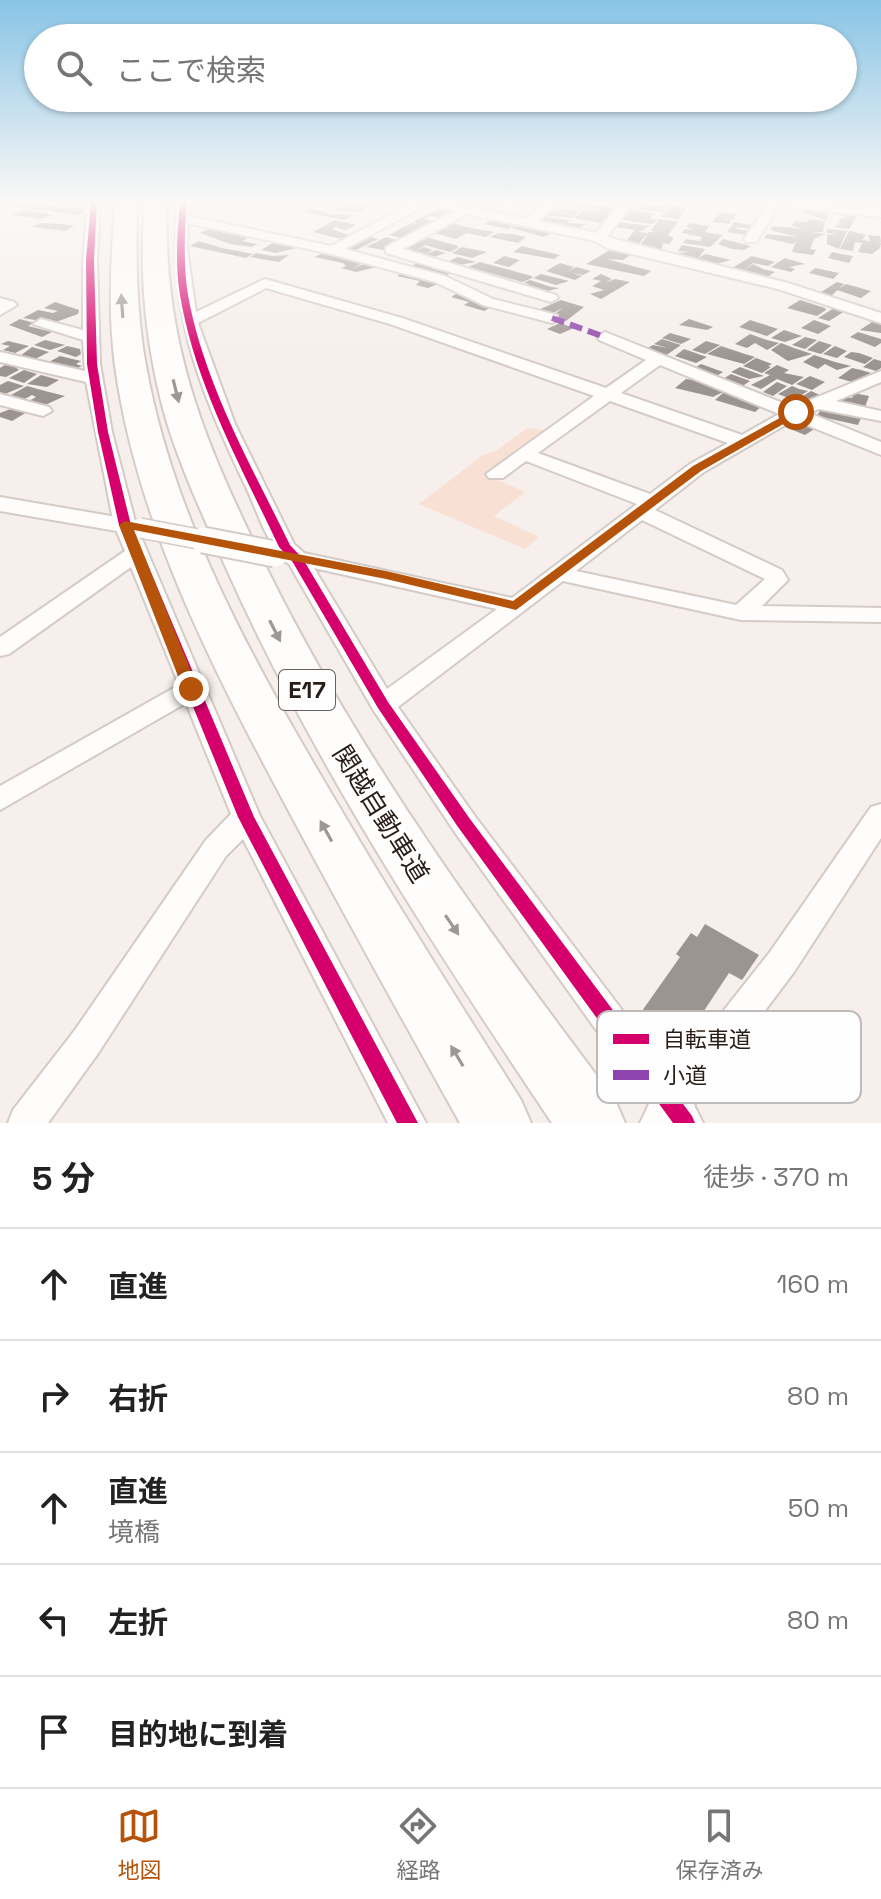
<!DOCTYPE html>
<html lang="ja">
<meta charset="utf-8">
<style>
:root{--surface:#fff;--page:#f2f2f2;--text:#222;--muted:#767676;--line:#e0e0e0;--accent:#b45309}
body{margin:0;font-family:"Space Grotesk","Noto Sans JP",sans-serif;background:var(--page);color:var(--text)}
.stop{position:absolute;width:24px;height:24px;margin:-18px;border:6px solid #b45309;border-radius:50%;background:#fff}
.stop.end{background:#b45309;border-color:#fff;box-shadow:0 2px 8px #0008}
.list{margin:0;padding:0;list-style:none}
h2{display:flex;justify-content:space-between;align-items:center;height:104px;margin:0;padding:0 32px;font-size:34px}
h2 small{font-size:26px;font-weight:400;color:var(--muted)}
.list li{display:grid;grid-template-columns:52px 1fr auto;gap:24px;align-items:center;box-sizing:border-box;height:112px;padding:0 32px;border-top:2px solid var(--line)}
.list b{display:block;font-size:30px;white-space:nowrap}
.list p{margin:0;font-size:26px;white-space:nowrap;color:var(--muted)}
.list em{font-size:26px;font-style:normal;color:var(--muted)}
.icon{flex:none;width:44px;height:44px;fill:none;stroke:currentColor;stroke-width:2;stroke-linecap:round;stroke-linejoin:round}
.map{position:relative;flex:none;width:881px;height:1123px;overflow:hidden}
.search{position:absolute;background:var(--surface);box-shadow:0 2px 6px #0004;left:24px;right:24px;top:24px;height:88px;display:flex;align-items:center;gap:20px;box-sizing:border-box;padding:0 28px;border-radius:44px;color:var(--muted);font-size:30px}
.sheet{height:664px;background:var(--surface)}
nav{display:flex;justify-content:space-around;align-items:center;box-sizing:border-box;height:112px;border-top:2px solid var(--line);background:var(--surface);font-size:22px;color:var(--muted)}
nav a{display:grid;justify-items:center;gap:4px}
nav .on{color:var(--accent)}
.map>svg:first-child{display:block}
.green{fill:#f8e0d4}
.building{fill:#9c9490}
.lines{fill:none;stroke-linecap:round;stroke-linejoin:round}
.minor-casing{stroke:#d4cbc7;stroke-width:4}
.tertiary-casing{stroke:#d4cbc7;stroke-width:4}
.motorway-casing{stroke:#d4cbc7;stroke-width:4}
.minor{fill:#fefdfc;fill-rule:evenodd}
.tertiary{fill:#fefdfc;fill-rule:evenodd}
.motorway{fill:#fefdfc;fill-rule:evenodd}
.minor-bridge-far1-casing{stroke:#d4cbc7;stroke-width:22;stroke-linecap:butt}
.minor-bridge-casing{stroke:#d4cbc7;stroke-width:29;stroke-linecap:butt}
.minor-bridge-far1{stroke:#fefdfc;stroke-width:19}
.minor-bridge{stroke:#fefdfc;stroke-width:25}
.quiet{stroke:#8e44ad;stroke-width:6;stroke-dasharray:13 6;stroke-linecap:butt}
.cycleway-casing{stroke:#fefefe;stroke-width:5}
.cycleway{fill:#d6006c;fill-rule:evenodd}
.oneway{fill:#9e9895}
.route{fill:#b45309}
.labels{text-anchor:middle;stroke-width:8;stroke-linejoin:round;paint-order:stroke}
.shield{fill:#fefefe;stroke:#68605c;stroke-width:2}
.shield-label{font-size:24px;font-weight:bold;fill:#281d17}
.street-label{font-size:26px;fill:#281d17;stroke:#fefefe}
.key{fill:#fefefe;stroke:#bebab9;stroke-width:2}
.key-label{font-size:22px;fill:#281d17}
</style>
<div class="map">
<svg width="881" height="1123" viewBox="0 0 881 1123">
<rect width="100%" height="100%" fill="#f6efeb"/>
<path class="green" d="M 527,428 L 544,430 L 486,475 L 525,492 L 494,516 L 539,537 L 525,549 L 419,504 L 483,455 L 496,451 Z"/>
<path class="building" d="M 18,203 L 48,203 L 42,206 L 86,209 L 79,215 L 12,206 Z
M 347,203 L 363,204 L 375,203 L 360,212 L 333,210 L 339,207 L 352,209 L 341,206 Z
M 555,203 L 584,203 L 616,208 L 601,223 L 573,218 L 584,210 L 604,211 Z
M 640,204 L 666,207 L 663,212 L 636,209 Z
M 669,206 L 686,208 L 679,219 L 661,217 Z
M 804,207 L 817,211 L 833,210 L 823,214 L 829,215 L 826,220 L 801,212 Z
M 311,208 L 331,214 L 354,215 L 344,220 L 303,212 Z
M 441,208 L 457,211 L 443,219 L 429,216 L 424,219 L 437,222 L 405,239 L 389,235 L 411,223 L 417,224 L 414,221 Z
M 556,209 L 566,209 L 580,211 L 572,218 L 544,215 Z
M 23,210 L 45,213 L 51,215 L 42,219 L 12,215 Z
M 627,210 L 654,213 L 650,219 L 657,220 L 653,224 L 623,220 L 625,217 L 621,216 Z
M 844,211 L 858,214 L 849,229 L 834,227 L 839,224 L 840,218 L 848,219 L 842,215 Z
M 721,212 L 736,214 L 733,220 L 726,219 L 731,221 L 729,224 L 712,222 Z
M 540,216 L 569,220 L 568,223 L 586,224 L 578,229 L 534,222 Z
M 493,219 L 516,223 L 508,229 L 484,224 Z
M 659,219 L 678,222 L 668,235 L 674,238 L 669,244 L 663,243 L 661,253 L 638,249 L 649,232 L 657,232 L 651,231 Z
M 809,219 L 825,221 L 823,232 L 812,232 L 825,234 L 814,239 L 810,249 L 816,250 L 813,255 L 792,252 L 796,241 L 793,244 L 764,238 L 767,234 L 797,237 L 770,230 L 773,226 L 803,229 L 792,226 L 795,221 L 807,222 Z
M 335,220 L 356,225 L 346,230 L 337,228 L 339,225 L 332,229 L 353,237 L 346,240 L 313,232 Z
M 450,222 L 466,227 L 494,232 L 486,237 L 466,233 L 456,239 L 431,232 L 440,228 L 453,230 L 441,227 Z
M 618,222 L 650,226 L 639,232 L 648,233 L 636,247 L 623,245 L 635,230 L 614,227 Z
M 734,222 L 744,224 L 753,225 L 751,229 L 737,227 L 736,229 L 749,231 L 747,235 L 727,232 Z
M 40,223 L 63,224 L 74,226 L 65,231 L 33,227 Z
M 689,223 L 709,226 L 705,232 L 723,235 L 710,247 L 683,243 L 686,239 L 700,241 L 702,237 L 682,233 L 684,229 L 693,230 L 686,227 Z
M 517,224 L 556,231 L 544,237 L 511,228 Z
M 211,228 L 251,236 L 242,241 L 257,244 L 252,247 L 230,244 L 200,233 Z
M 828,229 L 847,231 L 839,249 L 827,244 L 827,235 L 837,234 L 826,233 Z
M 849,231 L 866,235 L 862,240 L 870,241 L 868,235 L 880,236 L 881,242 L 877,243 L 881,243 L 880,248 L 872,254 L 858,252 L 862,243 L 855,242 L 853,251 L 840,249 Z
M 498,233 L 512,234 L 526,237 L 518,243 L 490,237 Z
M 367,236 L 378,239 L 350,253 L 342,249 L 353,247 L 356,245 L 351,244 Z
M 386,237 L 401,241 L 384,250 L 366,247 Z
M 426,237 L 458,246 L 458,248 L 450,252 L 425,245 L 415,251 L 424,247 L 432,250 L 424,255 L 436,250 L 446,253 L 428,259 L 400,250 Z
M 723,239 L 751,246 L 744,250 L 732,249 L 718,244 Z
M 199,241 L 222,248 L 253,254 L 246,258 L 190,246 Z
M 276,241 L 300,247 L 276,253 L 261,250 Z
M 682,245 L 705,249 L 697,260 L 675,257 L 677,253 L 690,252 L 678,251 Z
M 522,246 L 534,249 L 560,255 L 554,259 L 513,252 Z
M 462,247 L 487,252 L 472,258 L 452,253 Z
M 610,250 L 632,254 L 623,260 L 607,259 L 651,271 L 644,276 L 586,264 Z
M 326,252 L 363,263 L 351,269 L 366,263 L 377,267 L 356,272 L 341,268 L 346,266 L 343,263 L 314,257 Z
M 832,252 L 841,254 L 853,256 L 849,263 L 828,258 Z
M 256,253 L 273,256 L 289,255 L 279,262 L 250,257 Z
M 705,254 L 714,256 L 731,260 L 716,264 L 697,259 Z
M 504,256 L 520,260 L 509,267 L 493,263 Z
M 752,256 L 775,262 L 768,266 L 753,263 L 743,271 L 732,268 Z
M 458,257 L 476,262 L 459,265 L 447,262 Z
M 785,258 L 805,264 L 789,267 L 795,269 L 791,272 L 771,267 Z
M 480,262 L 532,276 L 532,278 L 523,282 L 468,267 Z
M 418,263 L 433,266 L 453,272 L 441,278 L 407,268 Z
M 560,263 L 574,267 L 567,272 L 576,267 L 591,271 L 583,275 L 572,273 L 582,276 L 575,280 L 546,271 Z
M 753,264 L 763,269 L 775,272 L 767,277 L 740,273 Z
M 815,268 L 839,273 L 833,279 L 809,273 Z
M 404,272 L 440,283 L 428,288 L 416,285 L 420,281 L 397,276 Z
M 541,274 L 569,281 L 556,285 L 533,278 Z
M 601,274 L 612,279 L 605,283 L 615,279 L 630,282 L 601,299 L 590,294 L 604,290 L 592,286 L 601,281 L 592,279 Z
M 530,280 L 551,287 L 560,288 L 543,292 L 526,286 L 529,284 L 524,283 Z
M 837,282 L 844,284 L 830,297 L 818,294 Z
M 846,284 L 871,291 L 861,298 L 837,290 Z
M 460,292 L 493,306 L 484,311 L 464,305 L 469,302 L 451,297 Z
M 561,300 L 584,307 L 566,321 L 553,315 L 563,308 L 551,314 L 538,310 Z
M 800,300 L 825,308 L 826,310 L 817,316 L 787,308 Z
M 55,302 L 79,310 L 78,314 L 53,323 L 23,318 L 38,310 L 53,313 L 58,311 L 44,308 Z
M 834,308 L 845,311 L 829,321 L 818,318 Z
M 20,319 L 34,323 L 28,326 L 52,332 L 42,337 L 9,325 Z
M 689,319 L 713,327 L 707,330 L 679,325 Z
M 750,320 L 778,329 L 767,336 L 739,327 Z
M 814,320 L 831,326 L 818,334 L 801,328 Z
M 875,320 L 881,322 L 881,333 L 860,330 Z
M 560,323 L 574,328 L 560,334 L 547,329 Z
M 784,330 L 802,336 L 785,342 L 771,338 Z
M 858,332 L 881,339 L 881,343 L 875,347 L 850,337 Z
M 670,333 L 691,339 L 681,344 L 662,338 Z
M 750,334 L 767,340 L 779,343 L 767,350 L 755,343 L 747,348 L 735,344 Z
M 805,337 L 817,340 L 805,349 L 792,345 Z
M 662,339 L 681,345 L 665,356 L 646,349 L 653,345 L 668,348 L 654,344 Z
M 45,340 L 65,345 L 50,350 L 34,345 Z
M 8,341 L 29,346 L 15,353 L 3,350 L 10,346 L 1,344 Z
M 706,341 L 720,345 L 705,354 L 692,350 Z
M 819,341 L 832,345 L 821,354 L 807,350 Z
M 781,343 L 794,348 L 812,354 L 788,361 L 771,350 Z
M 67,346 L 80,349 L 81,354 L 76,357 L 57,351 Z
M 721,346 L 745,354 L 755,357 L 744,364 L 707,354 Z
M 835,346 L 847,351 L 837,358 L 823,354 Z
M 32,347 L 49,352 L 35,359 L 20,356 Z
M 684,349 L 707,357 L 696,363 L 675,356 Z
M 851,352 L 859,353 L 873,358 L 865,364 L 844,357 Z
M 814,355 L 835,362 L 851,366 L 837,370 L 825,364 L 818,369 L 803,362 Z
M 60,356 L 81,361 L 76,364 L 82,366 L 73,370 L 47,363 Z
M 756,358 L 772,364 L 768,366 L 771,367 L 762,373 L 743,366 Z
M 874,359 L 881,361 L 881,368 L 876,371 L 863,367 Z
M 701,364 L 723,372 L 715,377 L 693,369 Z
M 5,365 L 15,367 L 19,370 L 6,377 L 0,376 L 0,368 Z
M 777,365 L 789,370 L 784,373 L 804,377 L 792,385 L 777,379 L 761,389 L 751,385 L 770,375 L 764,373 Z
M 740,367 L 764,376 L 749,379 L 731,372 Z
M 852,368 L 861,370 L 871,373 L 852,382 L 838,378 Z
M 24,370 L 37,374 L 24,383 L 9,378 Z
M 731,374 L 750,381 L 741,387 L 723,379 Z
M 41,375 L 59,380 L 47,387 L 27,384 Z
M 810,376 L 825,382 L 812,390 L 796,384 Z
M 686,379 L 700,381 L 725,391 L 713,397 L 675,388 Z
M 8,381 L 24,386 L 5,394 L 0,392 L 0,385 Z
M 777,382 L 787,386 L 773,396 L 763,392 Z
M 27,386 L 45,391 L 65,396 L 45,405 L 29,401 L 36,397 L 32,395 L 23,400 L 11,395 Z
M 792,386 L 799,389 L 808,391 L 794,400 L 778,394 Z
M 811,391 L 822,396 L 796,407 L 790,404 Z
M 724,392 L 741,400 L 763,405 L 755,412 L 715,400 Z
M 854,393 L 869,396 L 865,407 L 842,403 L 844,397 L 852,398 Z
M 13,408 L 27,412 L 12,421 L 0,417 L 0,413 Z
M 821,409 L 861,418 L 858,425 L 817,416 Z
M 798,418 L 819,426 L 805,435 L 783,426 Z
M 705,924 L 759,955 L 742,980 L 729,973 L 686,1038 L 682,1035 L 676,1044 L 652,1029 L 658,1021 L 642,1011 L 680,957 L 676,954 L 691,933 L 697,937 Z"/>
<g class="lines">
<g class="minor-casing">
<path id="minor" d="M 88,203 L 100,203 L 97,260 L 100,364 L 112,432 L 136,525 L 260,816 L 426,1123 L 388,1123 L 243,839 L 226,856 L 99,1052 L 48,1123 L 8,1123 L 13,1110 L 75,1030 L 206,840 L 231,814 L 186,703 L 0,810 L 0,786 L 179,685 L 131,567 L 9,654 L 0,656 L 0,637 L 125,551 L 114,525 L 86,382 L 0,362 L 0,352 L 85,371 L 83,340 L 33,324 L 41,319 L 83,330 L 83,260 Z
M 177,203 L 189,203 L 189,216 L 331,246 L 413,203 L 453,203 L 526,219 L 544,203 L 558,203 L 538,221 L 596,233 L 620,203 L 633,203 L 607,237 L 788,283 L 881,313 L 881,323 L 778,289 L 607,248 L 595,241 L 467,214 L 403,249 L 556,295 L 558,298 L 551,302 L 386,253 L 386,247 L 454,211 L 428,204 L 345,249 L 445,276 L 493,299 L 557,315 L 557,321 L 552,323 L 483,305 L 435,282 L 331,254 L 188,223 L 187,249 L 196,312 L 265,279 L 402,318 L 606,388 L 646,360 L 599,340 L 597,337 L 605,332 L 793,407 L 881,371 L 881,382 L 836,401 L 881,411 L 881,421 L 819,409 L 809,413 L 881,442 L 881,455 L 794,420 L 704,472 L 655,510 L 782,570 L 788,580 L 762,606 L 881,608 L 881,622 L 741,620 L 563,581 L 398,707 L 474,815 L 672,1076 L 770,952 L 871,807 L 881,804 L 881,838 L 794,972 L 694,1105 L 703,1123 L 640,1123 L 649,1104 L 454,831 L 374,711 L 289,564 L 277,557 L 279,554 C 263,534 255,505 244,483 C 198,386 168,311 177,203 ZM 266,288 L 390,324 L 594,396 L 486,474 L 489,478 L 503,478 L 526,461 L 637,504 L 512,598 L 304,553 L 294,544 L 235,424 L 198,323 ZM 660,365 L 779,414 L 742,435 L 621,393 ZM 610,401 L 728,443 L 690,464 L 650,494 L 538,453 ZM 642,520 L 765,579 L 736,605 L 576,571 ZM 314,568 L 497,609 L 387,689 Z
M 769,203 L 823,203 L 881,209 L 881,217 L 779,206 L 756,242 L 746,242 L 744,239 Z
M 0,298 L 14,302 L 17,305 L 0,315 Z
M 0,394 L 49,407 L 52,411 L 43,416 L 0,405 Z"/>
</g>
<g class="tertiary-casing">
<path id="tertiary" d="M 0,497 L 140,521 L 152,528 L 140,535 L 0,511 Z"/>
</g>
<g class="motorway-casing">
<path id="motorway" d="M 115,203 L 137,203 C 136,258 136,312 146,366 C 173,516 250,656 327,786 C 389,892 455,996 521,1100 L 531,1123 L 460,1123 C 401,1017 342,911 285,804 C 212,667 137,523 115,366 C 108,312 111,258 115,203 Z
M 145,203 L 167,203 C 162,346 207,448 269,573 C 363,762 488,931 615,1100 L 625,1123 L 552,1123 C 433,945 315,766 227,570 C 203,515 176,460 161,401 C 145,336 139,270 145,203 Z"/>
</g>
<use href="#minor" class="minor"/>
<use href="#tertiary" class="tertiary"/>
<use href="#motorway" class="motorway"/>
<g class="minor-bridge-far1-casing">
<path id="minor-bridge-far1" d="M 140,528 L 214,542"/>
</g>
<g class="minor-bridge-casing">
<path id="minor-bridge" d="M 203,540 L 275,554"/>
</g>
<use href="#minor-bridge-far1" class="minor-bridge-far1"/>
<use href="#minor-bridge" class="minor-bridge"/>
<path class="quiet" d="M 552,318 L 605,337"/>
<g class="cycleway-casing">
<path id="cycleway" d="M 91,203 L 97,203 L 94,260 L 97,364 L 108,432 L 131,525 L 254,817 L 418,1123 L 397,1123 L 238,817 L 119,525 L 98,432 L 87,364 L 86,260 Z
M 180,203 L 186,203 C 185,234 183,265 188,295 C 204,384 251,465 290,545 L 303,559 L 388,702 L 470,819 L 692,1116 L 695,1123 L 673,1123 L 458,827 L 378,708 L 292,561 L 279,547 C 241,466 195,385 180,295 C 175,265 177,234 180,203 Z"/>
</g>
<use href="#cycleway" class="cycleway"/>
</g>
<defs><path id="oneway-solid" d="M-6-.8H1V-3.2L6.5 0L1 3.2V.8H-6Z" transform="scale(2)"/></defs>
<g class="oneway">
<use href="#oneway-solid" transform="translate(122 306) rotate(-94)"/>
<use href="#oneway-solid" transform="translate(176 391) rotate(76)"/>
<use href="#oneway-solid" transform="translate(275 631) rotate(63)"/>
<use href="#oneway-solid" transform="translate(326 831) rotate(-119)"/>
<use href="#oneway-solid" transform="translate(452 925) rotate(56)"/>
<use href="#oneway-solid" transform="translate(457 1056) rotate(-121)"/>
</g>
<linearGradient id="sky" x2="0" y2="1"><stop stop-color="#88c4e6"/><stop offset="0.56" stop-color="#fbf8f6"/><stop offset="1" stop-color="#fbf8f6" stop-opacity="0"/></linearGradient>
<rect width="881" height="360" fill="url(#sky)"/>
<path class="route" d="M 796,409 L 799,415 L 701,471 L 516,610 L 386,579 L 134,530 L 198,689 L 191,694 L 183,689 L 119,525 L 125,521 L 386,571 L 513,601 L 693,466 Z"/>
<g class="labels">
<rect class="shield" x="279" y="670" width="56" height="40" rx="6"/>
<g class="shield-label">
<text x="307" y="698">E17</text>
</g>
<g class="street-label">
<text transform="translate(381 814) rotate(58)" y="9">関越自動車道</text>
</g>
</g>
<rect x="597" y="1011" width="264" height="92" rx="12" class="key"/>
<rect x="613" y="1034" width="36" height="10" fill="#d6006c"/>
<rect x="613" y="1070" width="36" height="10" fill="#8e44ad"/>
<g class="key-label">
<text x="663" y="1047">自転車道</text>
<text x="663" y="1083">小道</text>
</g>
</svg>
<div class="stop" style="left:796px;top:412px"></div>
<div class="stop end" style="left:191px;top:689px"></div>
<div class="search"><svg class="icon" aria-label="search" viewBox="0 0 24 24"><circle cx="10" cy="10" r="6"/><path d="M15 15l6 6"/></svg>ここで検索</div>
</div>
<section class="sheet">
<h2>5 分<small>徒歩 · 370 m</small></h2>
<ul class="list">
<li><svg class="icon" aria-label="ahead" viewBox="0 0 24 24"><path d="M12 20V5M6 11l6-6 6 6"/></svg><div><b>直進</b></div><em>160 m</em></li>
<li><svg class="icon" aria-label="right" viewBox="0 0 24 24"><path d="M7 20v-9h11M14 6l5 5-5 5"/></svg><div><b>右折</b></div><em>80 m</em></li>
<li><svg class="icon" aria-label="ahead" viewBox="0 0 24 24"><path d="M12 20V5M6 11l6-6 6 6"/></svg><div><b>直進</b><p>境橋</p></div><em>50 m</em></li>
<li><svg class="icon" aria-label="left" viewBox="0 0 24 24"><path d="M17 20v-9H6M10 6l-5 5 5 5"/></svg><div><b>左折</b></div><em>80 m</em></li>
<li><svg class="icon" aria-label="arrive" viewBox="0 0 24 24"><path d="M6 21V4h12l-3 4 3 4H6"/></svg><div><b>目的地に到着</b></div></li>
</ul>
</section>
<nav>
<a class="on"><svg class="icon" aria-label="map" viewBox="0 0 24 24"><path d="M3 6l6-2 6 2 6-2v14l-6 2-6-2-6 2zM9 4v14M15 6v14"/></svg>地図</a>
<a><svg class="icon" aria-label="directions" viewBox="0 0 24 24"><path d="M12 3l9 9-9 9-9-9zM9 14v-3h6M13 9l2 2-2 2"/></svg>経路</a>
<a><svg class="icon" aria-label="saved" viewBox="0 0 24 24"><path d="M7 4h10v16l-5-4-5 4z"/></svg>保存済み</a>
</nav>
